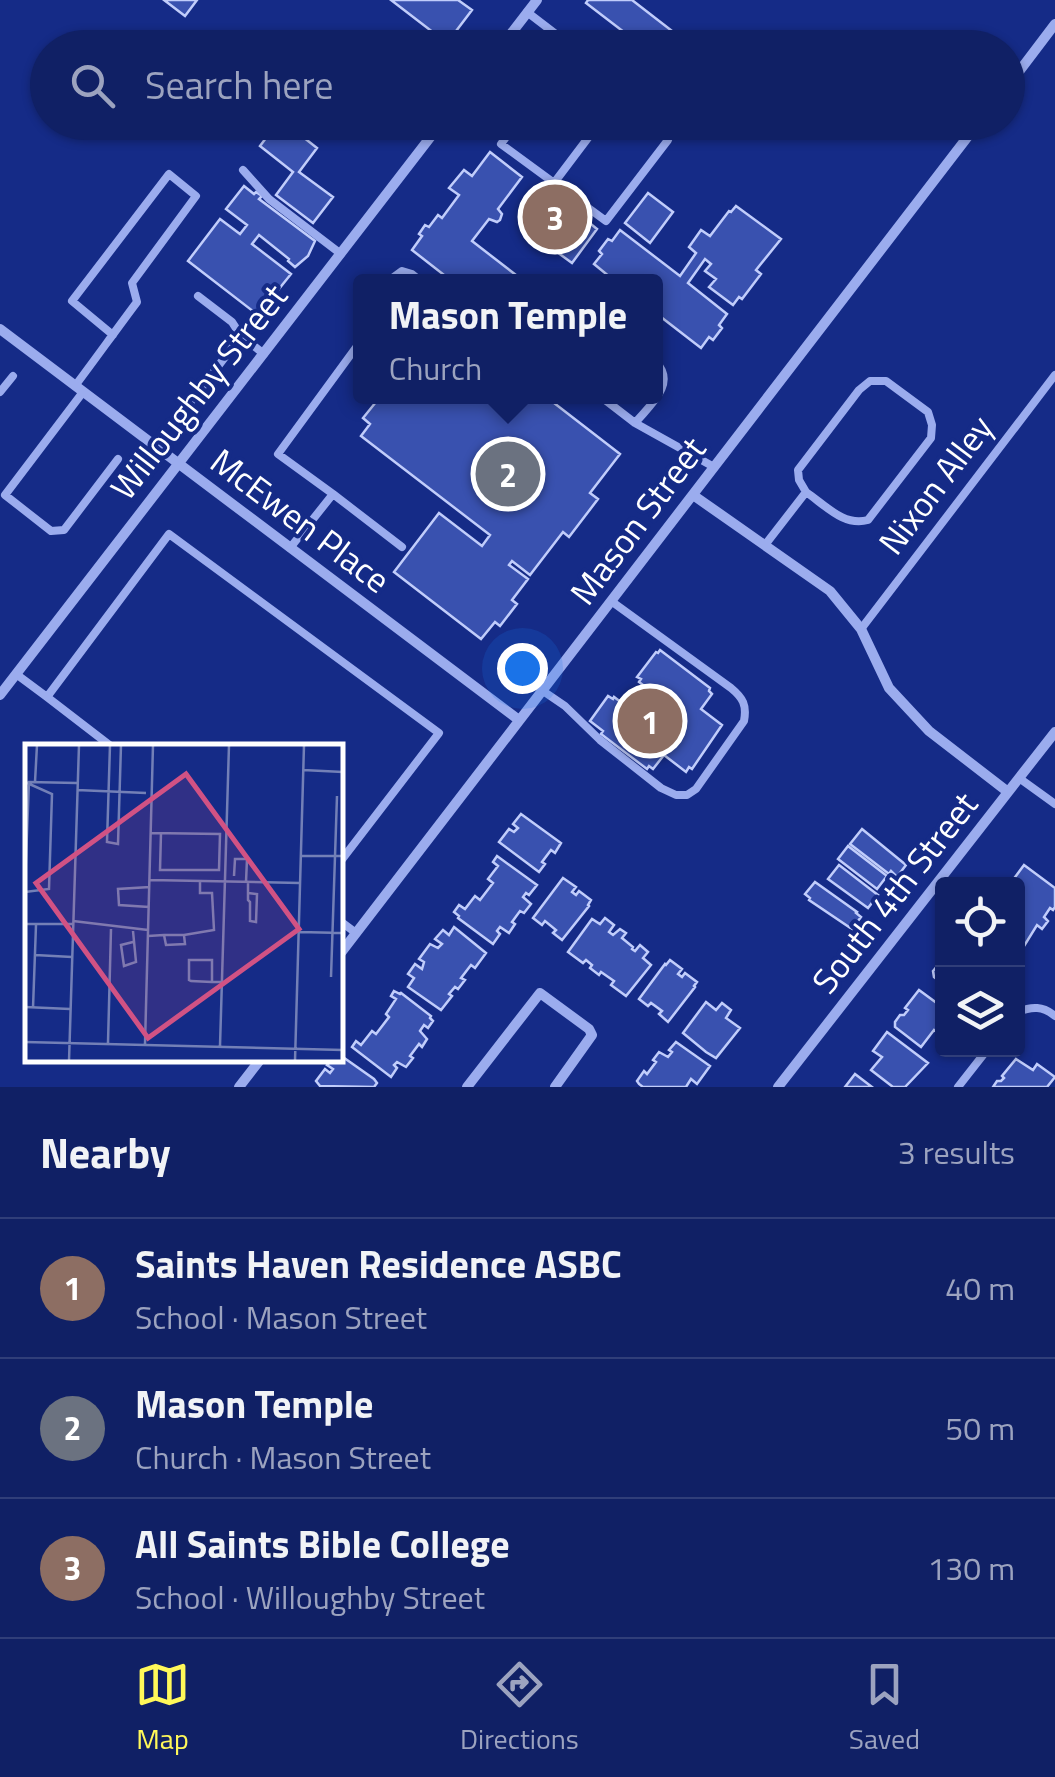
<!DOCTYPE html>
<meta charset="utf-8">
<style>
:root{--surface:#102065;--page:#19286b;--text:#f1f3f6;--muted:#9ca3bf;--line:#303e79;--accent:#fff859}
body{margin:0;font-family:"Titillium Web",sans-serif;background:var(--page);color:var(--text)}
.controls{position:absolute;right:30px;bottom:30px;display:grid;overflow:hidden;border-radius:10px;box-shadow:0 2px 8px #0004}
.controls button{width:90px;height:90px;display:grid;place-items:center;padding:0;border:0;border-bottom:2px solid var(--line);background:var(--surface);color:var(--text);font:50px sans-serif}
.you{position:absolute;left:522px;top:668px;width:35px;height:35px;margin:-25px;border:8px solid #fff;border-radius:50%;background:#1a73e8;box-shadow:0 0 0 15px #1a73e833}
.badge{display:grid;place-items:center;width:65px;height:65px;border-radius:50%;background:var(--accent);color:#fff;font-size:32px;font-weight:700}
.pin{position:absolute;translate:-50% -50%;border:5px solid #fff;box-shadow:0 2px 10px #0006}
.popup{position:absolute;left:353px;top:274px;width:310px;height:130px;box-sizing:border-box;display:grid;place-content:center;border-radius:10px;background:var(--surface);filter:drop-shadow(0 2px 8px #0005);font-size:32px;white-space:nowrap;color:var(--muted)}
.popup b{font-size:38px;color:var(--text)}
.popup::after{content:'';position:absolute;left:50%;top:100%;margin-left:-20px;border:20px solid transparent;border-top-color:var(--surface)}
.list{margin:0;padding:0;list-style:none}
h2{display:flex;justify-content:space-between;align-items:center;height:130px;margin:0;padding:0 40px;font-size:42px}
h2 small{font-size:32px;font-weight:400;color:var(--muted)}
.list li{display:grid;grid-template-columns:65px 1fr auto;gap:30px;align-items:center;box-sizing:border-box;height:140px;padding:0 40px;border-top:2px solid var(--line)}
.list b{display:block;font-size:38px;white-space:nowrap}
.list p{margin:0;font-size:32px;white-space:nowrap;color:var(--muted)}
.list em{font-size:32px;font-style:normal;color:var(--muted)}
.icon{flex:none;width:55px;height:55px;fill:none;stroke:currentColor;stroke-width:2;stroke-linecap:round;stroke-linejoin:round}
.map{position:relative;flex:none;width:1055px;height:1087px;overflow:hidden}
.search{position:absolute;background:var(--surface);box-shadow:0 2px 8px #0004;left:30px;right:30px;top:30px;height:110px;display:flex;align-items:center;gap:25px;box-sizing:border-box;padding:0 35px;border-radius:55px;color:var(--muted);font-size:38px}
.sheet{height:550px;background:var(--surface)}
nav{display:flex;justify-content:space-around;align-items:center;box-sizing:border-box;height:140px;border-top:2px solid var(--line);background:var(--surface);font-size:28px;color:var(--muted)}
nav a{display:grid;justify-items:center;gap:5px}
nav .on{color:var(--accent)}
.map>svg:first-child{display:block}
.building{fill:#3951af;stroke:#c1cdfb;stroke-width:2.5}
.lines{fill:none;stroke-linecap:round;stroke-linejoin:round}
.service{stroke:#9bacee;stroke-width:8}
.minor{stroke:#9bacee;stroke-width:10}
.labels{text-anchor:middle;stroke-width:8;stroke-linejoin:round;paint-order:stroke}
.street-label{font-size:35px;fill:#fff;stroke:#152b87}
.inset-road{fill:none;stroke:#7380b7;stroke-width:2.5}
.view{fill:#d15284;fill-opacity:0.15;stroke:#d15284;stroke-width:5}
.inset-edge{fill:none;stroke:#fff;stroke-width:5}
</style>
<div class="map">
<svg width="1055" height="1087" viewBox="0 0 1055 1087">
<rect width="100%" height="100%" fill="#152b87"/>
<path class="building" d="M 164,0 L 197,0 L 185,16 Z
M 391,0 L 458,0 L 472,10 L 447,43 Z
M 588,0 L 632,0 L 694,48 L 635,48 L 630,43 L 633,39 L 586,3 Z
M 278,122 L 284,122 L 317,148 L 299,172 L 333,197 L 313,223 L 276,195 L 293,172 L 260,146 Z
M 490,152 L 522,177 L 498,209 L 502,214 L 500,220 L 497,222 L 489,219 L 472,241 L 525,282 L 453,282 L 412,250 L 422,236 L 419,234 L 425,225 L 429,227 L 438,215 L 442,218 L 459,195 L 449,188 L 464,170 L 472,176 Z
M 244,186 L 254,194 L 256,192 L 262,196 L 259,199 L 315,241 L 308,256 L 295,267 L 288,261 L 289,259 L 259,235 L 252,244 L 291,274 L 258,315 L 188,261 L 220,219 L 240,234 L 247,225 L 226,209 Z
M 543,186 L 582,214 L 581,216 L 597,229 L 572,263 L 524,228 L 538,211 L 531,203 Z
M 648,193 L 673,212 L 650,243 L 625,223 Z
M 736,206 L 781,239 L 756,270 L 761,274 L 742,299 L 739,297 L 733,305 L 709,287 L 716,279 L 705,271 L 711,264 L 705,259 L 688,283 L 727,314 L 719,325 L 722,328 L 713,340 L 709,337 L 701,348 L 657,314 L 656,315 L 656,282 L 616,282 L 594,264 L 602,254 L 599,251 L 608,239 L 612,241 L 620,230 L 680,276 L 696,253 L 689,247 L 701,230 L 710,236 L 729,211 L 731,212 Z
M 369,396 L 376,399 L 378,396 L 545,396 L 620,454 L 590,493 L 598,499 L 569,537 L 563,532 L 530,575 L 512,561 L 509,565 L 528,579 L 512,600 L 517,604 L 500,626 L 495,622 L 481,639 L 394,572 L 439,513 L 482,546 L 490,535 L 361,436 L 370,424 L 363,418 L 376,402 Z
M 660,650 L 710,688 L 709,691 L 712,694 L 701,709 L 722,725 L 692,769 L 689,767 L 686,772 L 664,755 L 653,769 L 649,766 L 647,769 L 601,734 L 603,731 L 590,721 L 608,696 L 613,699 L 614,697 L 669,738 L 685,717 L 639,682 L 641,679 L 637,677 L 656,652 L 658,653 Z
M 521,814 L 561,843 L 555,853 L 551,850 L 542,862 L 545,864 L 539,872 L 499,842 L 509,829 L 514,832 L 518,828 L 513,824 Z
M 862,829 L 906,865 L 897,877 L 891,871 L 889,874 L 850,844 Z
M 848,846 L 887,876 L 877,889 L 838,859 Z
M 497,856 L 537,885 L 529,895 L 526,893 L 523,897 L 531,904 L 524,913 L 520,911 L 512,922 L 515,924 L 509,933 L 500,927 L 497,931 L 500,934 L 493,944 L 458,918 L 459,916 L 454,912 L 459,905 L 465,909 L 475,896 L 480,900 L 493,883 L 488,879 L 498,866 L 493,862 Z
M 839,865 L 878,895 L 868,908 L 828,879 Z
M 1024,865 L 1055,888 L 1055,907 L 1053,910 L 1050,908 L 1044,917 L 1048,921 L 1042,929 L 1037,925 L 1021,951 L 1018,948 L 1018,884 L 1010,884 Z
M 563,878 L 576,887 L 572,892 L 576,895 L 579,891 L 591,900 L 588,905 L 589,906 L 562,940 L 553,933 L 556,930 L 545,921 L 542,925 L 533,918 Z
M 815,882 L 857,912 L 856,913 L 861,917 L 852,929 L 809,900 L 810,898 L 805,894 Z
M 605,918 L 614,925 L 609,932 L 613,935 L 620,929 L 626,933 L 622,938 L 633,947 L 632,949 L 635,951 L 640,945 L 648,952 L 643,958 L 651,965 L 626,996 L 611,985 L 614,981 L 601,972 L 599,975 L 590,968 L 592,965 L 586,960 L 583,963 L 568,952 L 592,919 L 600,924 Z
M 454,927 L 486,953 L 475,968 L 471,965 L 461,978 L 465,980 L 458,989 L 455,987 L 449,994 L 452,996 L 441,1010 L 408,987 L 414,978 L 408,974 L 415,964 L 422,969 L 424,962 L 419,959 L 430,944 L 438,948 L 442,944 L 435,939 L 443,930 L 449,935 Z
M 670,960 L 682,969 L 678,974 L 682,977 L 685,973 L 697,982 L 694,986 L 695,987 L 668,1022 L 659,1014 L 662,1011 L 651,1003 L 648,1006 L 639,999 L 665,964 L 666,965 Z
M 939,964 L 942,964 L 942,983 L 934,977 L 933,971 Z
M 919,990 L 942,1007 L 942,1036 L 934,1030 L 921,1047 L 895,1027 L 895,1022 L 900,1015 L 904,1015 L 908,1010 L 905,1008 Z
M 394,991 L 400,994 L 401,993 L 431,1016 L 430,1018 L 433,1021 L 428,1028 L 424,1025 L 420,1031 L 427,1039 L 422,1047 L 419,1044 L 410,1056 L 413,1058 L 406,1067 L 397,1062 L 394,1065 L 397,1068 L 391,1077 L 352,1047 L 356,1041 L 361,1045 L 372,1031 L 376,1034 L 389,1017 L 386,1014 L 396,999 L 391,996 Z
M 706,1002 L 716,1010 L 722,1003 L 731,1010 L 726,1018 L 740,1028 L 716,1058 L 706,1052 L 683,1033 Z
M 887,1032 L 928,1063 L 905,1087 L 893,1087 L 871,1070 L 882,1057 L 873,1051 Z
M 676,1042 L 710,1066 L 697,1084 L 691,1079 L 686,1087 L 643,1087 L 639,1084 L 637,1081 L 644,1071 L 647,1074 L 656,1062 L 653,1060 L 659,1052 L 668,1057 L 672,1052 L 669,1050 Z
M 340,1055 L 374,1079 L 377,1083 L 374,1087 L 320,1086 L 316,1081 L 325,1069 L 330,1073 L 333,1069 L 327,1065 L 332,1060 L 340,1060 Z
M 1016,1059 L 1033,1070 L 1037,1064 L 1055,1077 L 1047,1087 L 993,1087 L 997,1081 L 1001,1081 L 1004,1078 L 1002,1076 Z
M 855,1074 L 872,1087 L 845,1087 Z"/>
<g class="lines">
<path class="service" d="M 527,12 L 574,48
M 517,122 L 501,144 L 606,221 L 668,140 L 672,129 L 669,122
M 243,170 L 269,199 L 341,254
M 554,183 L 600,122
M 387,282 L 402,271 L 412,274 L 422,282
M 198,296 L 232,322 L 241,336 L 264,354
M 75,386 C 96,358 116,330 137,302 L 132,283 L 196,196 L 169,174 L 72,301 L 113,335
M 0,392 L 13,376
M 83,392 L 5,495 L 51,531 L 64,530 L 118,459
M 600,396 L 635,423 L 714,467
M 181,415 L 241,336
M 635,423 C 650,405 677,384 656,362
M 333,494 L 402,547
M 765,545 L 806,492 L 799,480 L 798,470 L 859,390 L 870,381 L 886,381 L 928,412 L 932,425 L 931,438 L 868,520 C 844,527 825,505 806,492
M 290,548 L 333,494 L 278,454 L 360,342
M 861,629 L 1055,375
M 16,674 L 47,697
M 543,691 L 565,706 L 600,740 L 661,788 L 676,795 L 687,795 L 696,789 L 744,721 C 747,705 743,698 731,688 L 611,601
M 112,747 L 47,697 L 169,534 L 439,733 L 340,862
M 1019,778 L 1055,804
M 340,921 L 356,933
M 1018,1012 C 1032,1006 1043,1006 1055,1016
M 958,1087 L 987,1050"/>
<path class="minor" d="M 500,48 L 537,0
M 1008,86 L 1055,24
M 0,329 L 519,720
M 693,495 L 830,591 L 861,629 L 889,688 L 929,731 L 1008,792
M 0,695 L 442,122
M 340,954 L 979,122
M 239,1087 L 260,1060
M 467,1087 L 540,993 L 589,1029 L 592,1035 L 555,1087
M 778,1087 L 1055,732"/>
</g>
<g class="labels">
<g class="street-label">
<text transform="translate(199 392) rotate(-52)" y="12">Willoughby Street</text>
<text transform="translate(936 485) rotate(-53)" y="12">Nixon Alley</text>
<text transform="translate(300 521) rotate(37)" y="12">McEwen Place</text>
<text transform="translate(638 521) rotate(-53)" y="12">Mason Street</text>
<text transform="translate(895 893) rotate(-52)" y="12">South 4th Street</text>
</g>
</g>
<g transform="translate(25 744)">
<rect width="318" height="318" fill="#152b87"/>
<path class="inset-road" d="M 85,1 L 82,98 L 93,100 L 96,1M 278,26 L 318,28M 0,38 L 27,50 L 24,145 L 0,148M 10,38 L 12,1M 52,46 L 121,49M 126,89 L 195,90 L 194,126 L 135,126 L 136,89M 276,112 L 318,112M 209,132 L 210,115 L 222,115 L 221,138M 125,136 L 275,139M 0,140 L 4,38 L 52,39M 223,149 L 232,150 L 231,178 L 225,177 L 225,158 L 223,156 L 223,138M 124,163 L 94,161 L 93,145 L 125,143M 48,177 L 123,186M 0,180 L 48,180M 274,188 L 318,189M 159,191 L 189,186 L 187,149 L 175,149 L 175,137M 123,192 L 139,191 L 159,191 L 160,200 L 141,201 L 139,191M 108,198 L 96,201 L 99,222 L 111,218 L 108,187M 10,211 L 47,213M 306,233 L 312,52M 187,238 L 187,216 L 164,216 L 164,236 L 166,237 L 187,238 L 197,238M 0,263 L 45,265M 8,264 L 11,181M 0,298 L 318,306M 83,299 L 86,185M 120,300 L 128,1M 195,302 L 204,1M 44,317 L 54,1M 270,317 L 279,1"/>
<path class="view" d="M 161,30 L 274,185 L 123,294 L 11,139 Z"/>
<rect width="318" height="318" class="inset-edge"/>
</g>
</svg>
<div class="controls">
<button><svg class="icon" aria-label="locate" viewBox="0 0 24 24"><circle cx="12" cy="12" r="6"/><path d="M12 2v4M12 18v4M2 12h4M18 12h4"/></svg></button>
<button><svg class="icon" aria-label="layers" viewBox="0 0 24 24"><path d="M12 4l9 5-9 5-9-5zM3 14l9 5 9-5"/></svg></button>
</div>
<div class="you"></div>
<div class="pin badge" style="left:650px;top:721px;background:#8d6e63">1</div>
<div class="pin badge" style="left:508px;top:474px;background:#6b7280">2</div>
<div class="popup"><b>Mason Temple</b>Church</div>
<div class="pin badge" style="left:555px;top:217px;background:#8d6e63">3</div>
<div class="search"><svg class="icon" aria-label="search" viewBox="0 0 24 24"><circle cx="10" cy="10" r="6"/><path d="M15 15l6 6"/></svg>Search here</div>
</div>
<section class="sheet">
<h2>Nearby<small>3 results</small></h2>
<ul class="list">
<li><span class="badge" style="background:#8d6e63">1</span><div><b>Saints Haven Residence ASBC</b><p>School · Mason Street</p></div><em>40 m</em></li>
<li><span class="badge" style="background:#6b7280">2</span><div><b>Mason Temple</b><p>Church · Mason Street</p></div><em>50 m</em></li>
<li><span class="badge" style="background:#8d6e63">3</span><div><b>All Saints Bible College</b><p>School · Willoughby Street</p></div><em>130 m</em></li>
</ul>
</section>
<nav>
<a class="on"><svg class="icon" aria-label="map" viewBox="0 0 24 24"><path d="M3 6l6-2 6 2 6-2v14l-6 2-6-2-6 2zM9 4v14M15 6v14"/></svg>Map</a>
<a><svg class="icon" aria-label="directions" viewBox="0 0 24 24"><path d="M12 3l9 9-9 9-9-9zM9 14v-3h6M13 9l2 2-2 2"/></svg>Directions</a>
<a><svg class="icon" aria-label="saved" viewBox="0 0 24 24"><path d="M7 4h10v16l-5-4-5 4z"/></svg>Saved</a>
</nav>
